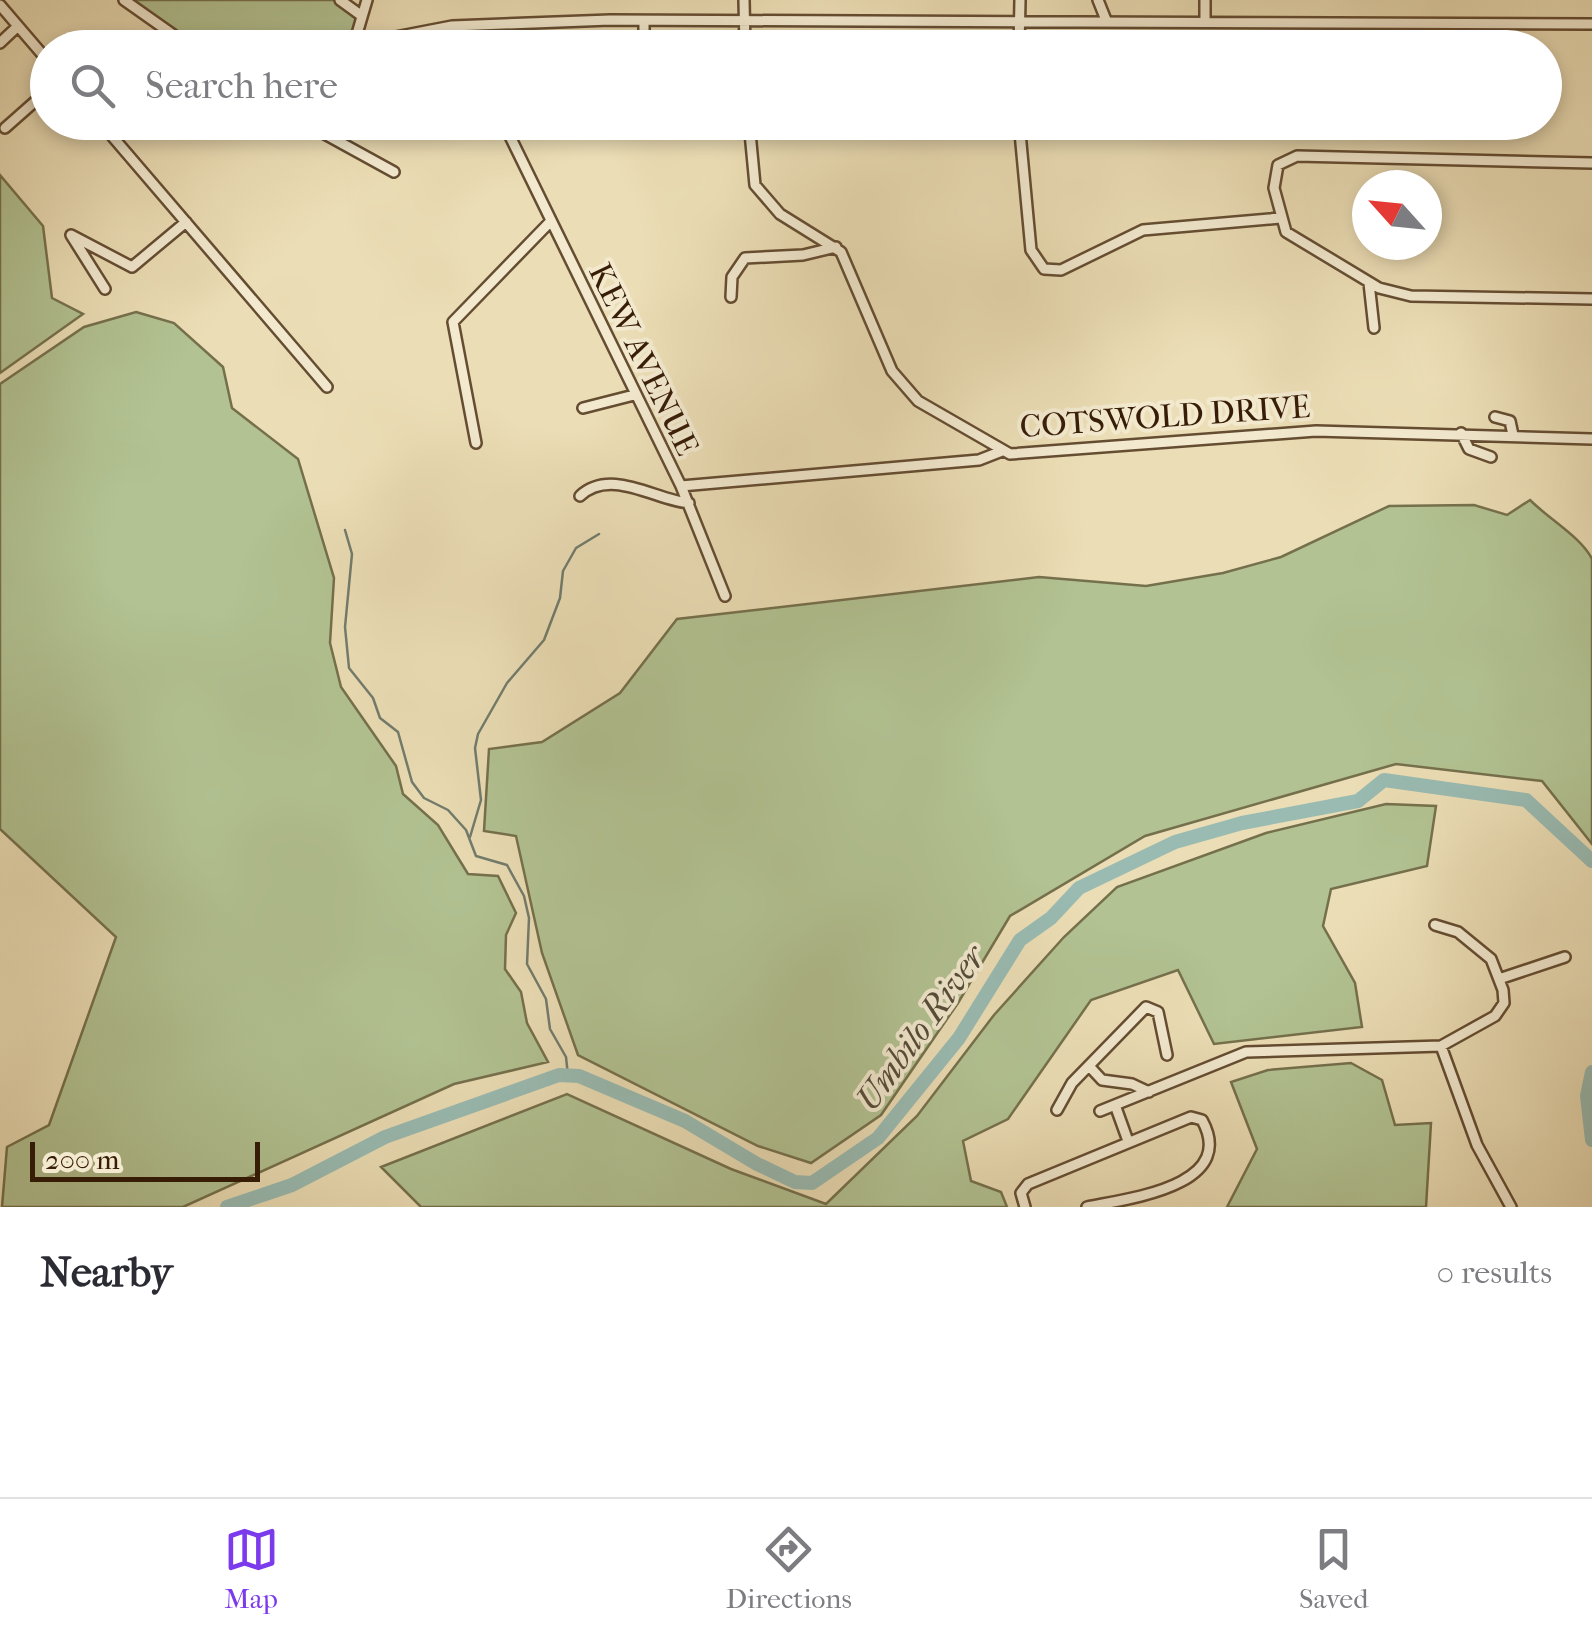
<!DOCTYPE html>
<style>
:root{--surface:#fff;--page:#f7f7f7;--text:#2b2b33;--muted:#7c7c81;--line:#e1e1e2;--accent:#7c3aed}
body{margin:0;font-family:"IM FELL French Canon",serif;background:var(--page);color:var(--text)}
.compass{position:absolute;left:1352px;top:170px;width:90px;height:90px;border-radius:50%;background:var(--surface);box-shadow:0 5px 15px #0003;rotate:297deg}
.scale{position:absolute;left:30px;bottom:25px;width:230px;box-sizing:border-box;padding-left:10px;border:5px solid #381d06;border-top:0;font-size:28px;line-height:35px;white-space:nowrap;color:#381d06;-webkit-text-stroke:8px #f2e9cf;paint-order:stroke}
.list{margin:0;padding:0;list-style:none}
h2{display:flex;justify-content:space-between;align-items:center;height:130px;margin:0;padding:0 40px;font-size:42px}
h2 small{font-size:32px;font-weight:400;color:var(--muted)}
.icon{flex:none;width:55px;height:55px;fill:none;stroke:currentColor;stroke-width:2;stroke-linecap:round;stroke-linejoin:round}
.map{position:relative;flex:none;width:1592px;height:1207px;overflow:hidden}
.search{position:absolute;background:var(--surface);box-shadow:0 5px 15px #0003;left:30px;right:30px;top:30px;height:110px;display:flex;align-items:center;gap:25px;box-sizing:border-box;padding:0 35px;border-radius:55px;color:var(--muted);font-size:38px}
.sheet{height:290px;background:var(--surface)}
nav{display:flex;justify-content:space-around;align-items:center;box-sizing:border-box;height:140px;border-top:2px solid var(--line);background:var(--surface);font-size:28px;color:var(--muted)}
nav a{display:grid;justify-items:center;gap:5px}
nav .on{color:var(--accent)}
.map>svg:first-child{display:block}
.green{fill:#b2c292;stroke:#75704c;stroke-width:2.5}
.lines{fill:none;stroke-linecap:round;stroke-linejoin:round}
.stream{stroke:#727c6d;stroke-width:2.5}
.river{stroke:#99bbb2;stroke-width:14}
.minor-casing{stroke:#654d32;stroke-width:14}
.minor{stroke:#f2e9cf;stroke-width:9}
.labels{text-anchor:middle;stroke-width:8;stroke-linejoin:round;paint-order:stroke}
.street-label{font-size:32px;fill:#381d06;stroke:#f2e9cf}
.water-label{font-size:35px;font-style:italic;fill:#554c3a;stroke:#f2e9cf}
</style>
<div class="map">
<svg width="1592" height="1207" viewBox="0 0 1592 1207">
<rect width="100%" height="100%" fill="#ebddb5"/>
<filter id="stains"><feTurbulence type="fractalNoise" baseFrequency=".002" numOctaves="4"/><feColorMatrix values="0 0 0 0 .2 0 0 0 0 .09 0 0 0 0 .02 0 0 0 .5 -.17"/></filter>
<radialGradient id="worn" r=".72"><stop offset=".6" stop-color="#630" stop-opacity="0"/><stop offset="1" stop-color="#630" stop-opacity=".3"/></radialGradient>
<path class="green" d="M 126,0 L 349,0 L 358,14 L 355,40 L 315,48 L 187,47 Z
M 0,175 L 43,226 L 52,298 L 83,314 L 0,373 Z
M 136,312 L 174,323 L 223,367 L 232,408 L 298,459 L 334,578 L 330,643 L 341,687 L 396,766 L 403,794 L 438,825 L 468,874 L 498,876 L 516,913 L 506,935 L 505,969 L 521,992 L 527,1023 L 548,1062 L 454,1084 L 183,1207 L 2,1207 L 7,1147 L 49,1125 L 116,937 L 0,829 L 0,384 L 84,327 Z
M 1530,500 C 1550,520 1581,537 1592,559 L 1592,844 L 1542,781 L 1396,764 L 1145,836 L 1010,916 L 958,1003 L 881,1115 L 811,1163 L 758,1146 L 578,1055 L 542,953 L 516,836 L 484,831 L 489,749 L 542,742 L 620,693 L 677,619 L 1039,577 L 1146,586 L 1223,573 L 1281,557 L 1389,506 L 1474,505 L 1507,515 Z
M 1386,804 L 1436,806 L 1427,866 L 1331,889 L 1323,926 L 1355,983 L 1362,1027 L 1214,1044 L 1178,970 L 1091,1000 L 1008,1119 L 963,1141 L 971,1181 L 1001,1192 L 1007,1207 L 421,1207 L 381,1167 L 567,1094 L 731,1169 L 826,1204 L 917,1116 L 994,1015 L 1064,937 L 1117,887 L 1266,833 Z
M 1351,1063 L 1382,1080 L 1395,1125 L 1431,1123 L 1426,1207 L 1227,1207 L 1257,1149 L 1231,1082 L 1268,1070 Z"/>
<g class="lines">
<path class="stream" d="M 345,530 L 352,554 L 345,627 L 349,668 L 373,698 L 380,718 L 398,732 L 412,782 L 424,798 L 448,810 L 466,830 L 476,856 L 507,865 L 524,896 L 529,918 L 527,964 L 546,999 L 550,1029 L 566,1057 L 568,1076
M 470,837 L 481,800 L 475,748 L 478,734 L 507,683 L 544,640 L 560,598 L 563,571 L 576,548 L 599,534"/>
<path class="river" d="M 1592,1072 L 1587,1096 L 1592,1140
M 227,1207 L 292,1185 L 385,1137 L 559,1075 L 579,1076 L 685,1121 L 757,1164 L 795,1182 L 812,1183 L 878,1138 L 959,1038 L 1020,940 L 1051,918 L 1079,888 L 1175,842 L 1242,823 L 1358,801 L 1384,780 L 1526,800 L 1592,861"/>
<g class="minor-casing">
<path id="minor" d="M 124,0 L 192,48
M 340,0 L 362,16
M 744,0 L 745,48
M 1098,0 L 1106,20
M 0,5 L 48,61
M 1205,20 L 1205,0
M 644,21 L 644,48
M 452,26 L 464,48
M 0,43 L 18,26
M 354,44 L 367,0
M 338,48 L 452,26 L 610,20 L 1592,24
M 1019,48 L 1020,0
M 100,122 L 327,387
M 303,122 L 394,172
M 503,122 L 681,486 L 979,460 L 1002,451
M 749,122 L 755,185 L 780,214 L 841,252 L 892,371 L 918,401 L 1010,454 L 1316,431 L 1592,439
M 1019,122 L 1031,250 L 1044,269 L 1061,270 L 1143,230 L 1280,218
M 5,128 L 48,90
M 1592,163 L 1297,156 L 1278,165 L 1274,188 L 1286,232 L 1379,288 L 1411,296 L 1592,299
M 1369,283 L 1374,328
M 105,289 L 71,235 L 132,267 L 186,222
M 731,297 L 732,277 L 745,258 L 803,255 L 836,247
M 583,408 L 634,395
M 1495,417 L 1510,421 L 1513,435
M 1461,433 L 1469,449 L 1491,457
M 476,443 L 453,322 L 550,222
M 681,486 L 725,596
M 580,496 C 611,467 657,501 689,503
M 1499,979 L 1565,957
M 1441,1046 L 1477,1145 L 1511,1207
M 1089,1066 L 1102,1080 L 1132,1084 L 1149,1092
M 1115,1105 L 1128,1141
M 1057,1110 L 1072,1083 L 1146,1007 L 1158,1012 L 1167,1055
M 1100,1111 L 1246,1052 L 1441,1046 L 1495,1016 L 1504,1003 L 1503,990 L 1491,959 L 1458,932 L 1435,925
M 1025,1207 L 1021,1193 L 1028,1184 L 1191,1117 L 1202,1120 C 1239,1187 1125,1199 1087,1207"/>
</g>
<use href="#minor" class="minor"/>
</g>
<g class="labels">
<g class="street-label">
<text transform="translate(644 359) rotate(64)" y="11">KEW AVENUE</text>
<text transform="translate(1165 416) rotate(-4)" y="11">COTSWOLD DRIVE</text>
</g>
<g class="water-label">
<text transform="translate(920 1028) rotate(-54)" y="12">Umbilo River</text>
</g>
</g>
<rect width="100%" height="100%" filter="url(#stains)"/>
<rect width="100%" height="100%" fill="url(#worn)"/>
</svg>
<svg class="compass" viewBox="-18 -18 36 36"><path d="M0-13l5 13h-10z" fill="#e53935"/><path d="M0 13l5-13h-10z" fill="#7c7c81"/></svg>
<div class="scale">200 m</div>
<div class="search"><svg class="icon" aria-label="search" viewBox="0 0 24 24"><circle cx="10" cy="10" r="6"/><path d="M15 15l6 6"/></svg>Search here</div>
</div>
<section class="sheet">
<h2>Nearby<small>0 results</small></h2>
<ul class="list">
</ul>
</section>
<nav>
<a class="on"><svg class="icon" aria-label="map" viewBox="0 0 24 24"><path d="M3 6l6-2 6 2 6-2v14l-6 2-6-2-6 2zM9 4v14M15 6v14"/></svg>Map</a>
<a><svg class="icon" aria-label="directions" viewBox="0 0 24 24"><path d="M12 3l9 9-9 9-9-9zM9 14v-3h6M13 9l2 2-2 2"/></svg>Directions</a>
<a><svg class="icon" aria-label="saved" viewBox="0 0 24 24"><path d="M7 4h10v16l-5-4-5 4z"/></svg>Saved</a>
</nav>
